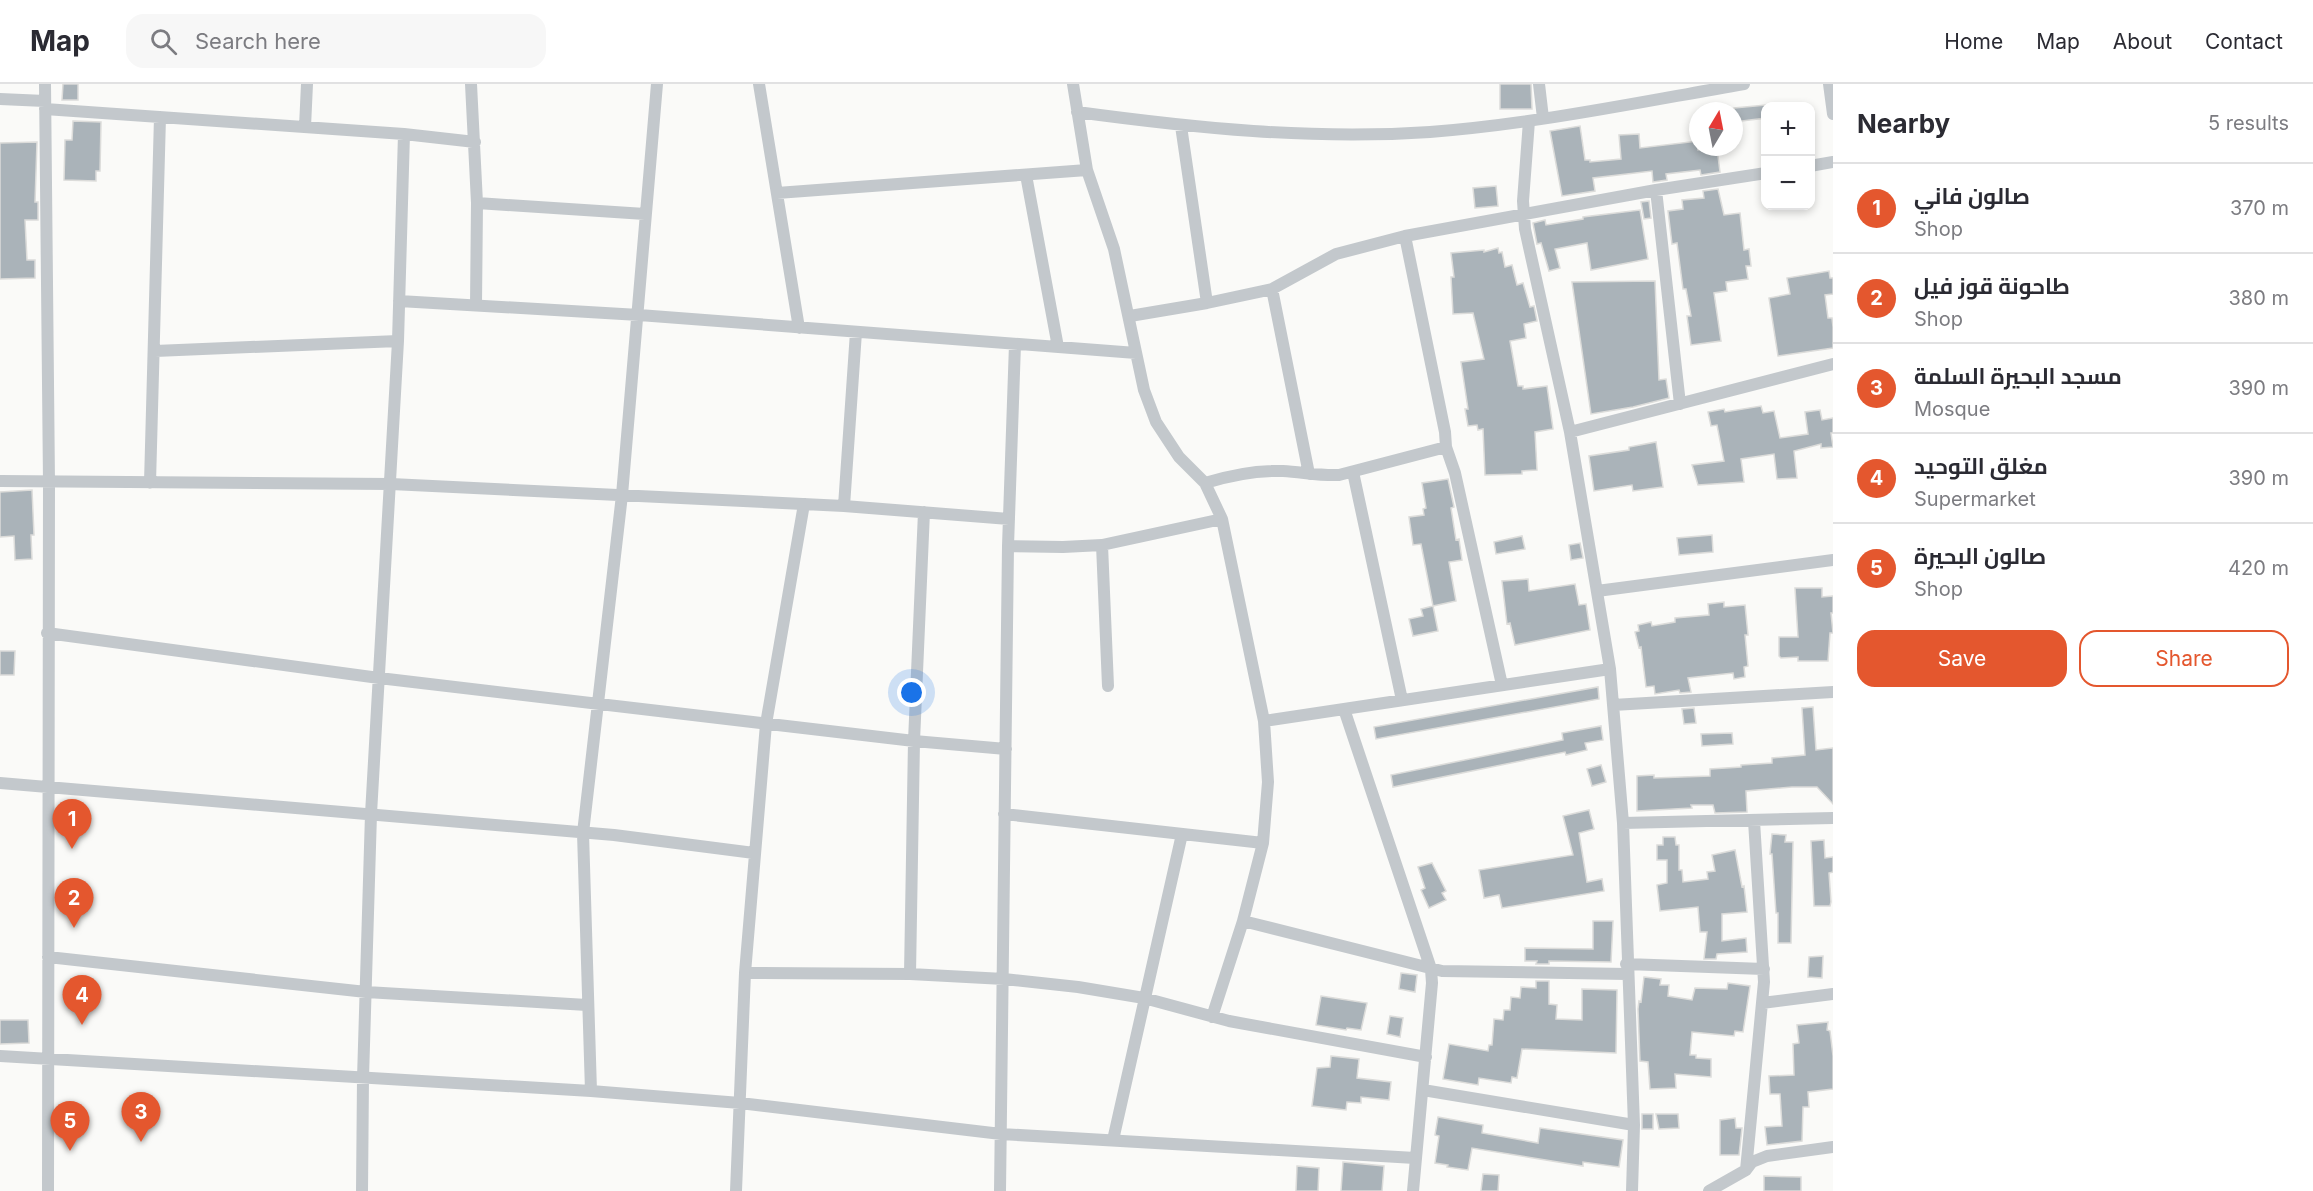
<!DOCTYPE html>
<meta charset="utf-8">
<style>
:root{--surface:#fff;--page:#f7f7f7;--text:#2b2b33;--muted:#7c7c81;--line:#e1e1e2;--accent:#e4572e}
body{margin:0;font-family:Inter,Cairo,sans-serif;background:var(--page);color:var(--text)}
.controls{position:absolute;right:18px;top:18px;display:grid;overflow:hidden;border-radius:12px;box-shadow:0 3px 9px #0003}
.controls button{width:54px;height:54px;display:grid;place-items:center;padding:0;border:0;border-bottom:2px solid var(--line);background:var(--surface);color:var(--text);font:30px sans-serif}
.compass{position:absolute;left:1689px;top:18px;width:54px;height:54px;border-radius:50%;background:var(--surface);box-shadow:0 3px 9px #0003;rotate:10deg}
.you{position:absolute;left:912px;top:609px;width:21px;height:21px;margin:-15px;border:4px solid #fff;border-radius:50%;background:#1a73e8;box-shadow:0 0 0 9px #1a73e833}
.badge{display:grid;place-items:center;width:39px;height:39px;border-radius:50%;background:var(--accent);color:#fff;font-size:20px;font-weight:700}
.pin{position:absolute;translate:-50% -50px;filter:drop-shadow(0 2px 3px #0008)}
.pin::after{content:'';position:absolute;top:32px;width:21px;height:18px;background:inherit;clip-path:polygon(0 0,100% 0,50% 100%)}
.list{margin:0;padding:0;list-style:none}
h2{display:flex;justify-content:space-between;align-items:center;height:78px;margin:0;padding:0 24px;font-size:26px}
h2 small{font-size:20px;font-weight:400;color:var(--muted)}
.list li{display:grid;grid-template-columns:39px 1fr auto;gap:18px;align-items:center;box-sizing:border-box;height:90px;padding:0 24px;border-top:2px solid var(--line)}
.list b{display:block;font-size:22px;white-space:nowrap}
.list p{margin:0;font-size:20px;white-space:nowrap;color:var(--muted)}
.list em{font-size:20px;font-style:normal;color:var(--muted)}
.actions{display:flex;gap:12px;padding:18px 24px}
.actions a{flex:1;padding:14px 0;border:2px solid var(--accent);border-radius:18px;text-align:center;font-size:21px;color:var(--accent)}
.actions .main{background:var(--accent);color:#fff}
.icon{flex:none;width:33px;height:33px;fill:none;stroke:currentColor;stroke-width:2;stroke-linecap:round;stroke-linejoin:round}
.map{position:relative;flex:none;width:1833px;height:1107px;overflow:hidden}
header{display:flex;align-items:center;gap:36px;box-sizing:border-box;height:84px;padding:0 30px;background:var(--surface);border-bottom:2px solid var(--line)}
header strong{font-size:28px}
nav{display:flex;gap:33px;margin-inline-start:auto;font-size:21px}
.search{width:420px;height:54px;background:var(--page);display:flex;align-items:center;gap:15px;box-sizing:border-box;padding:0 21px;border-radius:18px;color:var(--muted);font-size:22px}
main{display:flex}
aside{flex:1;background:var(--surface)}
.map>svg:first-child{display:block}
.building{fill:#aab3b9;stroke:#dcdcda;stroke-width:1.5}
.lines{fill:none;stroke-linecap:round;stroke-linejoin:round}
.street{stroke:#c3c8cc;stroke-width:12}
</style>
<header>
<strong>Map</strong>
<div class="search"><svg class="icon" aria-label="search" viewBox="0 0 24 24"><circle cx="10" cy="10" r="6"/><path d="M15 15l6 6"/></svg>Search here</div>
<nav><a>Home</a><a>Map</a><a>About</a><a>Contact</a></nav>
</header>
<main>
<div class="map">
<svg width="1833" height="1107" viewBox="0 0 1833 1107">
<rect width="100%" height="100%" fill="#fafaf8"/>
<path class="building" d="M 63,0 L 78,0 L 78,16 L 62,16 Z
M 1500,0 L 1531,0 L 1532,25 L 1500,25 Z
M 1766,21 L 1766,34 L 1734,38 L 1734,24 Z
M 73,37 L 101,38 L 100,87 L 96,87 L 96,97 L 64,96 L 65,56 L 72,56 Z
M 1580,42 L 1585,76 L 1590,76 L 1590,78 L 1621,75 L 1619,51 L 1639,50 L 1640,64 L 1698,57 L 1698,66 L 1717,64 L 1720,88 L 1701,91 L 1700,86 L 1666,90 L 1667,96 L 1653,98 L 1652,87 L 1593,94 L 1595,107 L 1562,112 L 1550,47 Z
M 37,58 L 35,118 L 38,118 L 38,136 L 25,136 L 27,176 L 35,176 L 35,194 L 0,195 L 0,59 Z
M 1496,102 L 1498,122 L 1475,124 L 1473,104 Z
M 1718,105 L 1724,131 L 1740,129 L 1744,166 L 1749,165 L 1751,182 L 1746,182 L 1748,195 L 1726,198 L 1727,207 L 1714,209 L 1721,257 L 1691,261 L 1687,232 L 1691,232 L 1686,205 L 1683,205 L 1677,159 L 1672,160 L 1668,127 L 1683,125 L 1682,116 L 1704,114 L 1703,107 Z
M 1649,117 L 1651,134 L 1644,135 L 1641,118 Z
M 1640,126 L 1648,175 L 1591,186 L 1587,159 L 1555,165 L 1560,184 L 1549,187 L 1541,159 L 1537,160 L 1533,139 L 1545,136 L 1546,141 L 1583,135 L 1583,133 Z
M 1498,164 L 1499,169 L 1502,168 L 1505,183 L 1512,181 L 1517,201 L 1523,199 L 1530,223 L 1534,222 L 1537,237 L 1524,240 L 1526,254 L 1510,257 L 1518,302 L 1523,302 L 1523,305 L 1547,302 L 1553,345 L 1535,348 L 1537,386 L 1522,387 L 1522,390 L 1485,391 L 1483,345 L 1478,346 L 1477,341 L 1468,342 L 1465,325 L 1468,325 L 1461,278 L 1484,275 L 1473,229 L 1453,230 L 1451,193 L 1454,193 L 1451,169 L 1484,166 L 1484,168 Z
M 1829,187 L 1830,194 L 1833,194 L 1833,210 L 1825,211 L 1828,234 L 1832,234 L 1833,243 L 1833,264 L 1778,272 L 1769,214 L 1790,210 L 1787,194 Z
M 1655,197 L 1659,296 L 1666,295 L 1669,314 L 1633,323 L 1591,330 L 1572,198 Z
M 1761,322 L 1763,329 L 1774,327 L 1780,354 L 1808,350 L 1805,328 L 1820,326 L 1822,336 L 1833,334 L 1833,349 L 1831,349 L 1833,363 L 1821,364 L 1821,360 L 1794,367 L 1797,394 L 1777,395 L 1774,370 L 1741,375 L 1744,398 L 1698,401 L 1692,381 L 1724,377 L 1717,341 L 1711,342 L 1708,328 L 1724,325 L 1725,328 Z
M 1656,358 L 1663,403 L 1633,407 L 1632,401 L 1594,407 L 1589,372 L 1629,366 L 1629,363 Z
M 1448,395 L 1454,423 L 1451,424 L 1456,456 L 1459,455 L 1462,476 L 1449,478 L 1456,517 L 1433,522 L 1421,460 L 1413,461 L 1409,433 L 1424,431 L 1423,425 L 1426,424 L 1422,399 Z
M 32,406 L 34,451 L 31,451 L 32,475 L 15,476 L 14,452 L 0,453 L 0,408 Z
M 1712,451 L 1713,468 L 1679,471 L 1677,454 Z
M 1522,452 L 1525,465 L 1496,470 L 1494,458 Z
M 1580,459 L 1583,474 L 1571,476 L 1569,461 Z
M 1528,495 L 1529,507 L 1575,500 L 1579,521 L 1586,520 L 1590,546 L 1515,561 L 1510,539 L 1507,540 L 1502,497 Z
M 1795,504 L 1822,504 L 1822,513 L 1833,512 L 1833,529 L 1831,529 L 1833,549 L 1830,549 L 1828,577 L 1798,577 L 1798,573 L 1781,574 L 1779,572 L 1779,553 L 1798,553 Z
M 1724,518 L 1724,523 L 1745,521 L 1748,551 L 1745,551 L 1748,582 L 1744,583 L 1745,593 L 1734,595 L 1733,589 L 1688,594 L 1691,608 L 1680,609 L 1679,606 L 1655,610 L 1654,602 L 1646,603 L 1641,563 L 1639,564 L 1635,548 L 1639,547 L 1638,541 L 1651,538 L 1652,542 L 1675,538 L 1675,534 L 1709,531 L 1708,520 Z
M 1433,522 L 1438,547 L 1413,552 L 1409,535 L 1423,532 L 1421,525 Z
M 0,567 L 15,567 L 14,591 L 0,591 Z
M 1598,603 L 1599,615 L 1376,655 L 1374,643 Z
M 1813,623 L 1816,666 L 1833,664 L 1833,720 L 1817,703 L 1792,703 L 1746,707 L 1747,728 L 1715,729 L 1713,721 L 1691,721 L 1692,724 L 1637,727 L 1637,692 L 1654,691 L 1654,694 L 1710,692 L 1710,685 L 1741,683 L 1741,681 L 1772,679 L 1772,674 L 1805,671 L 1802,624 Z
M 1694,624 L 1696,639 L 1684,640 L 1682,625 Z
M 1601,642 L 1603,656 L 1585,659 L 1587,666 L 1566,671 L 1565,668 L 1393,703 L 1391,691 L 1563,656 L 1562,649 Z
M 1732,649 L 1733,660 L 1702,662 L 1701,650 Z
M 1601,681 L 1606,698 L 1592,702 L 1587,685 Z
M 1589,726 L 1594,745 L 1579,749 L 1587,798 L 1602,795 L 1604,807 L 1502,824 L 1499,811 L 1484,814 L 1479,786 L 1573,771 L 1563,732 Z
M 1772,750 L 1786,751 L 1785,758 L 1793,758 L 1791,859 L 1778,859 L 1778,829 L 1776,829 L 1772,770 L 1770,770 Z
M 1663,753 L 1675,753 L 1676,761 L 1679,761 L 1679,786 L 1682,786 L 1683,798 L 1708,795 L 1707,788 L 1715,787 L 1712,771 L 1735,766 L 1742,803 L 1744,802 L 1747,828 L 1722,830 L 1722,857 L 1746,854 L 1747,868 L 1717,870 L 1716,875 L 1704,875 L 1707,848 L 1700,848 L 1698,823 L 1660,827 L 1657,801 L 1667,799 L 1667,776 L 1657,776 L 1657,761 L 1663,761 Z
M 1824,756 L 1825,774 L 1833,773 L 1833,788 L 1829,789 L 1831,818 L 1830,822 L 1814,822 L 1811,757 Z
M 1432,779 L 1446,807 L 1442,809 L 1446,816 L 1429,824 L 1421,806 L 1425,804 L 1418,783 Z
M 1593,837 L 1613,837 L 1611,878 L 1549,877 L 1549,880 L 1536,880 L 1537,877 L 1525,877 L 1525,864 L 1593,865 Z
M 1823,872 L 1822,894 L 1808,893 L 1809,873 Z
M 1401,889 L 1417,891 L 1415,908 L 1399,905 Z
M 1644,893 L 1661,895 L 1660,901 L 1669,901 L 1668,912 L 1692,916 L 1695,904 L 1727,905 L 1728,899 L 1750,902 L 1743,948 L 1735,947 L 1734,952 L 1692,948 L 1690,971 L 1696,971 L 1696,974 L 1711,975 L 1711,993 L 1675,990 L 1676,1004 L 1650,1005 L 1648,978 L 1640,977 L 1638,925 L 1639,917 L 1641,918 Z
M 1536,897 L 1549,897 L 1549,920 L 1557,921 L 1556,935 L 1582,936 L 1582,905 L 1617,906 L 1616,969 L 1522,965 L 1517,994 L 1512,993 L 1511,999 L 1479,994 L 1478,1001 L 1443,995 L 1449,960 L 1488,967 L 1489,961 L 1492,961 L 1494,935 L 1503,936 L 1504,926 L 1510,926 L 1511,913 L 1520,914 L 1521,903 L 1536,904 Z
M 1321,912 L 1367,919 L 1361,946 L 1347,944 L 1346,946 L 1316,941 Z
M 1390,932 L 1403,934 L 1400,953 L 1387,950 Z
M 0,936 L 28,936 L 29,959 L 0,960 Z
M 1828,938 L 1827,946 L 1830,947 L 1833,972 L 1833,1005 L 1808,1008 L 1809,1023 L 1803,1023 L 1802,1057 L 1767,1061 L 1765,1043 L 1782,1042 L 1780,1010 L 1770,1010 L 1769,992 L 1794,991 L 1793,960 L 1799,959 L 1797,941 Z
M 1331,972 L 1359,975 L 1357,994 L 1391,998 L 1389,1016 L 1361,1013 L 1361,1019 L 1347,1018 L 1346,1026 L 1312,1022 L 1317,984 L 1330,983 Z
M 1642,1030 L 1653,1030 L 1653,1045 L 1642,1045 Z
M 1656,1030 L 1678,1030 L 1679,1044 L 1659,1045 Z
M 1438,1033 L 1483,1041 L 1482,1049 L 1538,1059 L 1540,1044 L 1623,1056 L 1619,1083 L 1583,1078 L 1583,1082 L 1472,1064 L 1468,1086 L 1447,1083 L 1448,1081 L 1435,1079 L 1439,1052 L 1435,1051 Z
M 1735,1034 L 1736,1044 L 1742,1044 L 1739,1071 L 1720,1071 L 1720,1036 Z
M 1343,1078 L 1384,1082 L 1382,1107 L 1341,1107 Z
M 1297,1082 L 1319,1084 L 1318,1107 L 1296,1107 Z
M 1483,1090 L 1499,1091 L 1498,1107 L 1481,1107 Z
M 1764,1092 L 1801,1093 L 1801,1107 L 1764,1107 Z"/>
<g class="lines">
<path class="street" d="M 45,0 L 49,398 L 48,1107
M 471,0 L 477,119 L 476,221
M 759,0 L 799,244
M 1073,0 L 1087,86 L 1114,165 L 1144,306 L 1156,338 L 1179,373 L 1205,399 L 1222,435 L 1264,637 L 1268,698 L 1263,759 L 1243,837 L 1212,933
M 1539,0 L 1543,34
M 1829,0 L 1833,30
M 0,15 L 45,17
M 45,25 L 404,50 L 475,58
M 1077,28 C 1195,44 1311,56 1430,48 C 1535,40 1640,18 1744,0
M 1529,37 L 1523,117 L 1525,145 L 1570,348 L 1610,585 L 1623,739 L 1634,1041 L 1632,1107
M 1181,42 L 1207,219
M 305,43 L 307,0
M 1810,82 L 1833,78
M 1026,91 L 1058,263
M 1656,106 L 1680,320
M 777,109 L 1087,86
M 477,119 L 645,130
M 1405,152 L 1445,348 L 1446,363 L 1455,389 L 1502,601
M 1272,205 L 1309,390
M 399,217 L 639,231 L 1136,269
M 1130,232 L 1207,219 L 1272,205 L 1336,170 L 1405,152 L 1656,106 L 1766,89
M 155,267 L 398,257
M 1570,348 L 1833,280
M 1353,388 L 1402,616
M 0,397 L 391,400 L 844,422 L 1009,435
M 150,399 L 160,33
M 1205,399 C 1231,391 1255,386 1283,387 C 1302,388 1320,392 1339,391 L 1446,363
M 844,422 L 856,248
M 1102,461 L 1108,602
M 1008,462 L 1063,463 L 1102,461 L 1222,435
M 1597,507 L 1833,476
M 47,549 L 379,594 L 914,657 L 1006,665
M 1613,621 L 1833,608
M 1344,625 L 1431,885 L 1432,899 L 1413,1107
M 1264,637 L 1610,585
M 0,699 L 614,751 L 754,769
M 1004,730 L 1263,759
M 1623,739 L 1833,734
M 1243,837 L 1442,887 L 1627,890
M 48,873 L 366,908 L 587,921
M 1626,880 L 1764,885
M 745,889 L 910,890 L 1004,895 L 1078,903 L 1144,914 L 1229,937 L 1426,973
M 910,890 L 914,657 L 924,428
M 1762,919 L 1833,910
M 0,972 L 591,1007 L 740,1019 L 1001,1050 L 1415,1074
M 1423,1006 L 1634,1041
M 591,1007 L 583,749 L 622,411 L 657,0
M 1113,1056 L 1182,750
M 1746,1086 L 1764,898 L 1754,737
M 362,1107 L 363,994 L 371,730 L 398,257 L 404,50
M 736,1107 L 745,889 L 766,640 L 804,420
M 1000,1107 L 1008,462 L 1015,260
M 1709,1107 L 1746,1086 L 1752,1078 L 1767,1072 L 1833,1063"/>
</g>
</svg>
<div class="controls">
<button>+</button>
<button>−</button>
</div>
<svg class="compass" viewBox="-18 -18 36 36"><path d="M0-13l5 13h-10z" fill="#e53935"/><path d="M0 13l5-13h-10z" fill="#7c7c81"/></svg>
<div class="you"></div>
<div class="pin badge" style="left:72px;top:765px">1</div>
<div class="pin badge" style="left:74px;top:844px">2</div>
<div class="pin badge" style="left:141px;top:1058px">3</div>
<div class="pin badge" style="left:82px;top:941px">4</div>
<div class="pin badge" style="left:70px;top:1067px">5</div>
</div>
<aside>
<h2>Nearby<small>5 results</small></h2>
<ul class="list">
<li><span class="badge">1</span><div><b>صالون فاني</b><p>Shop</p></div><em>370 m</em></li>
<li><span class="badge">2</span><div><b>طاحونة قوز فيل</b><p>Shop</p></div><em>380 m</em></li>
<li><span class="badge">3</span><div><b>مسجد البحيرة السلمة</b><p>Mosque</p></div><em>390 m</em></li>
<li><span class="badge">4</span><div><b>مغلق التوحيد</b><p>Supermarket</p></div><em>390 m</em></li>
<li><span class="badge">5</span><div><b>صالون البحيرة</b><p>Shop</p></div><em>420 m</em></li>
</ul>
<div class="actions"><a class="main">Save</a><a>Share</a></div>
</aside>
</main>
